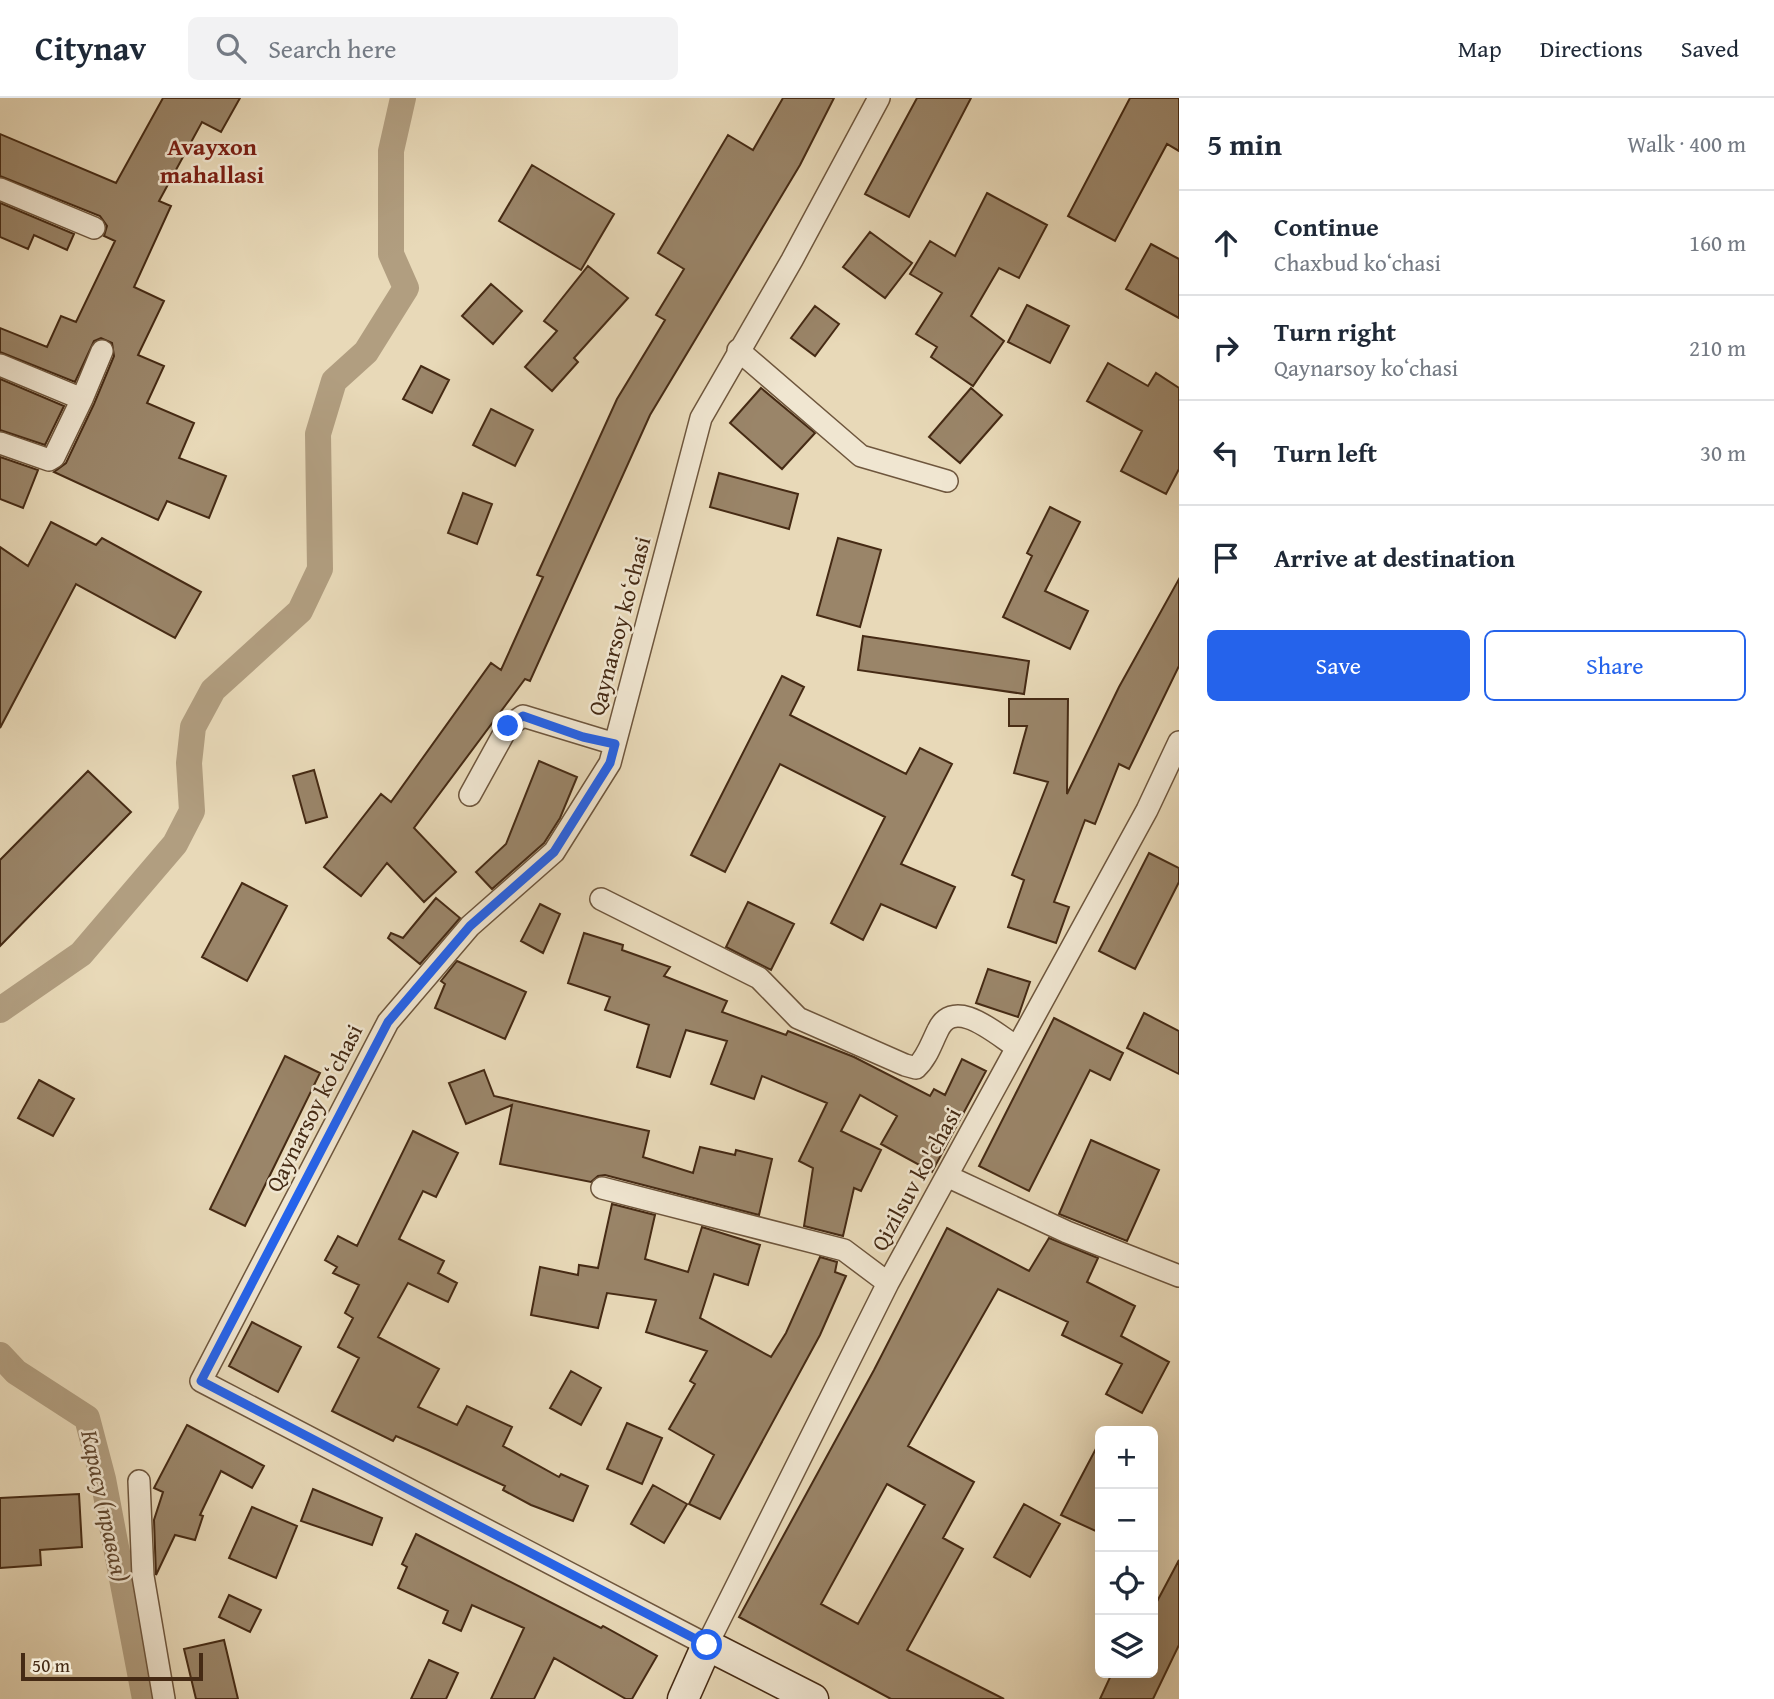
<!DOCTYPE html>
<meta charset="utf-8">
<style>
:root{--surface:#fff;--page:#f2f2f3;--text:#1f2937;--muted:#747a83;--line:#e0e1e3;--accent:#2563eb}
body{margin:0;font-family:"Gentium Book Plus",serif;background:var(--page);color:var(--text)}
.controls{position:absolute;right:21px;bottom:21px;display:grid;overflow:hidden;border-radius:10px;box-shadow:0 7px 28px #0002}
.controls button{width:63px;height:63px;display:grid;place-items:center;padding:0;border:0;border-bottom:2px solid var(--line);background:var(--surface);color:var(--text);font:35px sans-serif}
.scale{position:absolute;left:21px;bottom:18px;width:182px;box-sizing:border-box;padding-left:7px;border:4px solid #452a14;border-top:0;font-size:19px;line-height:24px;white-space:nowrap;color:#452a14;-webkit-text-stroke:5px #f0e6d1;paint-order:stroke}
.stop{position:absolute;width:21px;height:21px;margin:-16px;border:5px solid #2563eb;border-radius:50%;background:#fff}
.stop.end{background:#2563eb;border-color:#fff;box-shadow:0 2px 7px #0008}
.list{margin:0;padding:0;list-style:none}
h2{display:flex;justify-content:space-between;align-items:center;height:91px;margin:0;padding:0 28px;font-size:30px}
h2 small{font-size:23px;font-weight:400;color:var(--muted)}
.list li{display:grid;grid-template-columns:46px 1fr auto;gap:21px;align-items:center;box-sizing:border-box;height:105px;padding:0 28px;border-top:2px solid var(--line)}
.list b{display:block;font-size:26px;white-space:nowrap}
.list p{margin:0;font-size:23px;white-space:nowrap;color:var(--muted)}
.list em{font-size:23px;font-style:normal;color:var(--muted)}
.actions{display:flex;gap:14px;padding:21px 28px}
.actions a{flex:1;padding:16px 0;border:2px solid var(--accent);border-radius:10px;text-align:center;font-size:24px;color:var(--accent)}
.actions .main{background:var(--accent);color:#fff}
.icon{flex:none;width:38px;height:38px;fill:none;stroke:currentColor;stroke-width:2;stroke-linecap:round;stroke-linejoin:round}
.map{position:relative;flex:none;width:1179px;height:1601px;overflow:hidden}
header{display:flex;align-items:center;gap:42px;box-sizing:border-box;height:98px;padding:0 35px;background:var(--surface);border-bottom:2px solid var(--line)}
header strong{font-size:33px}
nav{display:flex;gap:38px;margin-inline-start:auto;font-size:24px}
.search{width:490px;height:63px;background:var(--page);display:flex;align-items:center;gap:18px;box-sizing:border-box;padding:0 24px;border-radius:10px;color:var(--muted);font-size:26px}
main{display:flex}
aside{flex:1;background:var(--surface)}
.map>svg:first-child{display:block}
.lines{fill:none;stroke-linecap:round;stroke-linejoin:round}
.canal{stroke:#b19e80;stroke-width:26}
.building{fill:#9a8569;stroke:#452a14;stroke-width:2;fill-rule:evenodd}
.street-casing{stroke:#6e563d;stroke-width:24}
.secondary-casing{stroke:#452a14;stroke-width:33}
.street{stroke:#f0e6d1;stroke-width:21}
.secondary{stroke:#f0e6d1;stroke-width:30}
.route{stroke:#2563eb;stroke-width:9}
.labels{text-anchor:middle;stroke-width:5;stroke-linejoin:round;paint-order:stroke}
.street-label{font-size:23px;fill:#452a14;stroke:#f0e6d1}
.neighbourhood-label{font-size:24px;font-weight:bold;fill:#7a1f14;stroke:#f0e6d1}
.water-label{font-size:24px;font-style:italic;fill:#60472f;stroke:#f0e6d1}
</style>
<header>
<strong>Citynav</strong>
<div class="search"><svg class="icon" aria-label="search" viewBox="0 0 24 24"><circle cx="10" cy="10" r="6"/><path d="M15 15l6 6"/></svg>Search here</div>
<nav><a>Map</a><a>Directions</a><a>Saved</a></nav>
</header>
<main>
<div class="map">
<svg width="1179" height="1601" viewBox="0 0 1179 1601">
<rect width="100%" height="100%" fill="#e8d9b8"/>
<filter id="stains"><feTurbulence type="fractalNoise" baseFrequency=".00286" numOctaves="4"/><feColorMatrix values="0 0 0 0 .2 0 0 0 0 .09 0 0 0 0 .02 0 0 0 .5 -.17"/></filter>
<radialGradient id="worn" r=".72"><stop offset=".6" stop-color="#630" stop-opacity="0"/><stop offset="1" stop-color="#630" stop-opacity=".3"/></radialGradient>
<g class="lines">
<path class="canal" d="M 0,912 L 81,856 L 175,746 L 192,713 L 189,665 L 193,629 L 213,592 L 300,513 L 320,471 L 318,336 L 334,283 L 366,254 L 406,190 L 391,156 L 391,53 L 403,0
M 0,1257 L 16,1274 L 87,1320 L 103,1381 L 145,1601"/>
</g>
<path class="building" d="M 163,0 L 240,0 L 221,34 L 202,24 L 159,103 L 171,108 L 134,189 L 164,203 L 138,257 L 164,268 L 147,305 L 194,325 L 179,360 L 226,378 L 209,420 L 167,403 L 158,422 L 54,374 L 66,365 L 94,306 L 114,258 L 112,245 L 101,240 L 94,243 L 75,284 L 0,254 L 0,230 L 47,249 L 61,218 L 76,224 L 115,143 L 104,138 L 107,128 L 100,118 L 0,78 L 0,36 L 116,85 Z
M 783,0 L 834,0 L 800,67 L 650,317 L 530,583 L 525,581 L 414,730 L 456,774 L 424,804 L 387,765 L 361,798 L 324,769 L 381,696 L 391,704 L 491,565 L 501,572 L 543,479 L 537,477 L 617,301 L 665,222 L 656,217 L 684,171 L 658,155 L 728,37 L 753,52 Z
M 917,0 L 971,0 L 909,119 L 865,96 Z
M 1130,0 L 1179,0 L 1179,53 L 1167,46 L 1115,143 L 1068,118 Z
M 532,67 L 614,116 L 581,172 L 499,123 Z
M 987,95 L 1047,127 L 1019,180 L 999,170 L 971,218 L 1004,243 L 973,288 L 931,259 L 937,249 L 916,236 L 942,195 L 910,176 L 930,143 L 955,158 Z
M 0,105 L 74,136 L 67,152 L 34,137 L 28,151 L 0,139 Z
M 870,134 L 912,165 L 885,200 L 843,169 Z
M 1151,146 L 1179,161 L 1179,220 L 1126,191 Z
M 588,168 L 628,200 L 574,260 L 578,264 L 552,293 L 525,269 L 557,233 L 544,223 Z
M 491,186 L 522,213 L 493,246 L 462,218 Z
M 1027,207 L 1069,228 L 1050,265 L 1008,244 Z
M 815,208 L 839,226 L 815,258 L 791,240 Z
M 1108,265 L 1148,288 L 1156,275 L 1179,290 L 1179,371 L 1166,396 L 1121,373 L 1142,333 L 1087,303 Z
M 421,268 L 449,282 L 432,315 L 403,301 Z
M 0,281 L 64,308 L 45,347 L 0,332 Z
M 761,290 L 815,335 L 782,371 L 730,325 Z
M 971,290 L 1002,317 L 960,365 L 929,339 Z
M 491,311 L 533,332 L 515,368 L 473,347 Z
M 0,359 L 38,372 L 23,410 L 0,401 Z
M 719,375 L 798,396 L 789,431 L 710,409 Z
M 463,395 L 492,406 L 477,446 L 448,435 Z
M 1050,409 L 1080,424 L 1045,493 L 1088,513 L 1070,551 L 1003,519 L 1032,458 L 1027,455 Z
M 51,424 L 96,447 L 102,440 L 201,494 L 175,540 L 76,486 L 0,630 L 0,449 L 28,468 Z
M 838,440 L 881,452 L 860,529 L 817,517 Z
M 1179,481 L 1179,568 L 1129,671 L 1119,666 L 1095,726 L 1085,722 L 1054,804 L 1069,809 L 1056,845 L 1008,829 L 1024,782 L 1012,777 L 1048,684 L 1014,675 L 1027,628 L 1009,628 L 1009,601 L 1068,601 L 1067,696 L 1119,589 Z
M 863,538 L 1029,563 L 1024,596 L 858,572 Z
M 782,578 L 804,589 L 790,617 L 906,676 L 920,650 L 952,666 L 901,766 L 955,789 L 936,830 L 881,806 L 863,842 L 831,825 L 885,719 L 780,666 L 725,774 L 691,757 Z
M 539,663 L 577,679 L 560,720 L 544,745 L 492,791 L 476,774 L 506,746 Z
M 314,672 L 327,719 L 306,725 L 293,678 Z
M 88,673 L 131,714 L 0,848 L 0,762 Z
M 1149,755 L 1179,770 L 1179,784 L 1135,871 L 1099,853 Z
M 242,785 L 287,808 L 247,883 L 202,859 Z
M 436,800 L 460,820 L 420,866 L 388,840 L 391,835 L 403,840 Z
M 748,804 L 794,826 L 771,872 L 726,849 Z
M 540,806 L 560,816 L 543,855 L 521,843 Z
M 584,835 L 623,847 L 622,852 L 670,869 L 664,878 L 727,903 L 722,914 L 786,937 L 788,933 L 854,959 L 930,998 L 934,991 L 945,997 L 962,961 L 986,973 L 932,1074 L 881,1046 L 897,1018 L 860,997 L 841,1033 L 881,1052 L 861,1093 L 854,1090 L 843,1138 L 804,1128 L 813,1070 L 799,1063 L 827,1005 L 762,978 L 754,1001 L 711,986 L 727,943 L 686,932 L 670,979 L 637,969 L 649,927 L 605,912 L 610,899 L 568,885 Z
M 457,863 L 526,894 L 505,941 L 435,910 L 445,886 L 441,883 Z
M 988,871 L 1030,884 L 1018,919 L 976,905 Z
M 1144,915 L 1179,933 L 1179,976 L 1127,950 Z
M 1054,920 L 1123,955 L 1110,982 L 1090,972 L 1029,1093 L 979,1068 Z
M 285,958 L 320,975 L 245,1128 L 210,1111 Z
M 484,972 L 494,998 L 649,1033 L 643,1059 L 693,1075 L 700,1049 L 735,1057 L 736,1052 L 772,1061 L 759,1117 L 605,1077 L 598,1078 L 591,1084 L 500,1066 L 512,1007 L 466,1026 L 449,985 Z
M 39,982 L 74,1001 L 53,1038 L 18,1020 Z
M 413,1033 L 458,1055 L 436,1099 L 423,1093 L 399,1141 L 444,1163 L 438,1175 L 457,1185 L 448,1204 L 408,1185 L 378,1239 L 439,1271 L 418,1309 L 457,1327 L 467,1308 L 512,1329 L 503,1348 L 559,1379 L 561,1376 L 588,1388 L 573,1423 L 531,1407 L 503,1392 L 505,1388 L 428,1352 L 396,1338 L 393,1343 L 332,1313 L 359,1260 L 338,1249 L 353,1220 L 345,1215 L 359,1187 L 333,1175 L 337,1169 L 325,1162 L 338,1138 L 357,1148 Z
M 1091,1042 L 1159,1072 L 1127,1143 L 1059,1116 Z
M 612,1106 L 655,1117 L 645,1161 L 688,1174 L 702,1129 L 760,1147 L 748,1187 L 714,1176 L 700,1220 L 771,1259 L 786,1235 L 820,1159 L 837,1164 L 835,1174 L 846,1178 L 820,1237 L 720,1421 L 689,1406 L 714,1357 L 669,1331 L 695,1286 L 690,1283 L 707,1253 L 646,1234 L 656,1202 L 607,1195 L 598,1230 L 531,1217 L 540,1169 L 578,1177 L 579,1167 L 598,1170 Z
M 947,1130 L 1029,1173 L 1049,1140 L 1098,1160 L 1087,1184 L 1135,1208 L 1121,1238 L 1169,1264 L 1142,1315 L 1106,1296 L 1122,1266 L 1062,1237 L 1068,1224 L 998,1191 L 908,1348 L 974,1384 L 943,1440 L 963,1451 L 907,1552 L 1004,1601 L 891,1601 L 739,1519 L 874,1272 ZM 887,1386 L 925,1407 L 858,1526 L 821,1506 Z
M 252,1224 L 301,1249 L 278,1294 L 229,1268 Z
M 571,1273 L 601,1290 L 581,1327 L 550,1310 Z
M 627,1325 L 662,1340 L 642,1386 L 607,1371 Z
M 187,1327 L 264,1368 L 252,1390 L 221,1373 L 200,1417 L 203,1418 L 195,1442 L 175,1437 L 156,1477 L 154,1422 L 163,1394 L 154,1390 Z
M 1100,1343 L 1100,1435 L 1061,1417 Z
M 653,1387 L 687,1406 L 664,1445 L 631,1426 Z
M 313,1391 L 382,1420 L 372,1447 L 301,1423 Z
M 79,1396 L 82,1449 L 40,1452 L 41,1467 L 0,1470 L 0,1400 Z
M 1024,1406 L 1060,1426 L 1030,1479 L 994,1459 Z
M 252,1409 L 297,1428 L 276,1480 L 229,1460 Z
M 416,1436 L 601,1530 L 603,1528 L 657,1558 L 632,1601 L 626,1601 L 554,1560 L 534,1601 L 491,1601 L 524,1530 L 472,1507 L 461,1533 L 443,1525 L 448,1513 L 398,1490 L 407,1469 L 402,1466 Z
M 1179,1462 L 1179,1547 L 1153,1601 L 1100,1601 L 1112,1575 L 1153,1575 L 1153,1511 Z
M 229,1497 L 261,1512 L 250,1534 L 219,1519 Z
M 224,1542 L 238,1601 L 196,1601 L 184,1551 Z
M 429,1562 L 458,1575 L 446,1601 L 411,1601 Z"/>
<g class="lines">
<g class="street-casing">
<path id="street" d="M 879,0 L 792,162 L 701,320 L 610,665 L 554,754 L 470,828 L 388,924 L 201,1283 L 707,1547 L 888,1185 L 1147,712 L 1179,644
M 0,91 L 94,130
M 738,252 L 861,358 L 947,383
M 0,267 L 82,301 L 102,253
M 0,345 L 49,362 L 54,359 L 82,301
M 470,697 L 508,628 L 523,618 L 615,646
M 601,801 L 759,880 L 798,920 L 905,967 L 916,970 C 927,960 931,946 938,932 C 954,898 995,935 1015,948
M 949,1079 L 1067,1134 L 1179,1178
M 602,1090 L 844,1152 L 888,1185
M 139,1383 L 143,1478 L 164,1601"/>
</g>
<g class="secondary-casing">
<path id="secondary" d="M 683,1601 L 707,1547 L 813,1601"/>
</g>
<use href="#street" class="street"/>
<use href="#secondary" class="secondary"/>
</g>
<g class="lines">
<path class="route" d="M 508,628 L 523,618 L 583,639 L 615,646 L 610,665 L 554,754 L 470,828 L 388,924 L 201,1283 L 707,1547"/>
</g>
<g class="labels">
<g class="street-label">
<text transform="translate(619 528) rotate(-75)" y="8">Qaynarsoy koʻchasi</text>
<text transform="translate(314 1010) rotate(-63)" y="8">Qaynarsoy koʻchasi</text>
<text transform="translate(916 1081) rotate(-61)" y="8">Qizilsuv ko'chasi</text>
</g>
<g class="neighbourhood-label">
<text x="212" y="57">Avayxon<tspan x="212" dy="28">mahallasi</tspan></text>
</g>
<g class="water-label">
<text transform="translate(105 1408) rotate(78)" y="8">Карасу (правая)</text>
</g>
</g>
<rect width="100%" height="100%" filter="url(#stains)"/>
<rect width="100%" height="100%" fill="url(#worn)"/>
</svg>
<div class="controls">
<button>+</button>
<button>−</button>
<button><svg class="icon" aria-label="locate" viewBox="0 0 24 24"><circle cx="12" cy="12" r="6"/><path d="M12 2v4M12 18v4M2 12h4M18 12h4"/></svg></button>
<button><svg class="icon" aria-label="layers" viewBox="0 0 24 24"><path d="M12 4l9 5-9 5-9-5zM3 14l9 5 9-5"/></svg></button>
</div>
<div class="scale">50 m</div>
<div class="stop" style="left:707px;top:1547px"></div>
<div class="stop end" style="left:508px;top:628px"></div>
</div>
<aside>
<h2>5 min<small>Walk · 400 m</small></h2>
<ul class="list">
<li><svg class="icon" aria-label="ahead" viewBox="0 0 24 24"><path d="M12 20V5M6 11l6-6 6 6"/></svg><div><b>Continue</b><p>Chaxbud koʻchasi</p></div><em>160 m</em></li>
<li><svg class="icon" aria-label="right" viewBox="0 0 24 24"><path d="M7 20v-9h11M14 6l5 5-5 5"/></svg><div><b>Turn right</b><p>Qaynarsoy koʻchasi</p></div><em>210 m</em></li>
<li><svg class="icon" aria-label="left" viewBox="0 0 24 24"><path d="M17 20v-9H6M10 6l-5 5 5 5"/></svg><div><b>Turn left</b></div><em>30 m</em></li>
<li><svg class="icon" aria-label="arrive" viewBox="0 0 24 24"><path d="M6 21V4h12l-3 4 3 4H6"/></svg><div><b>Arrive at destination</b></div></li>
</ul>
<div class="actions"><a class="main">Save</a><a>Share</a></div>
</aside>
</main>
